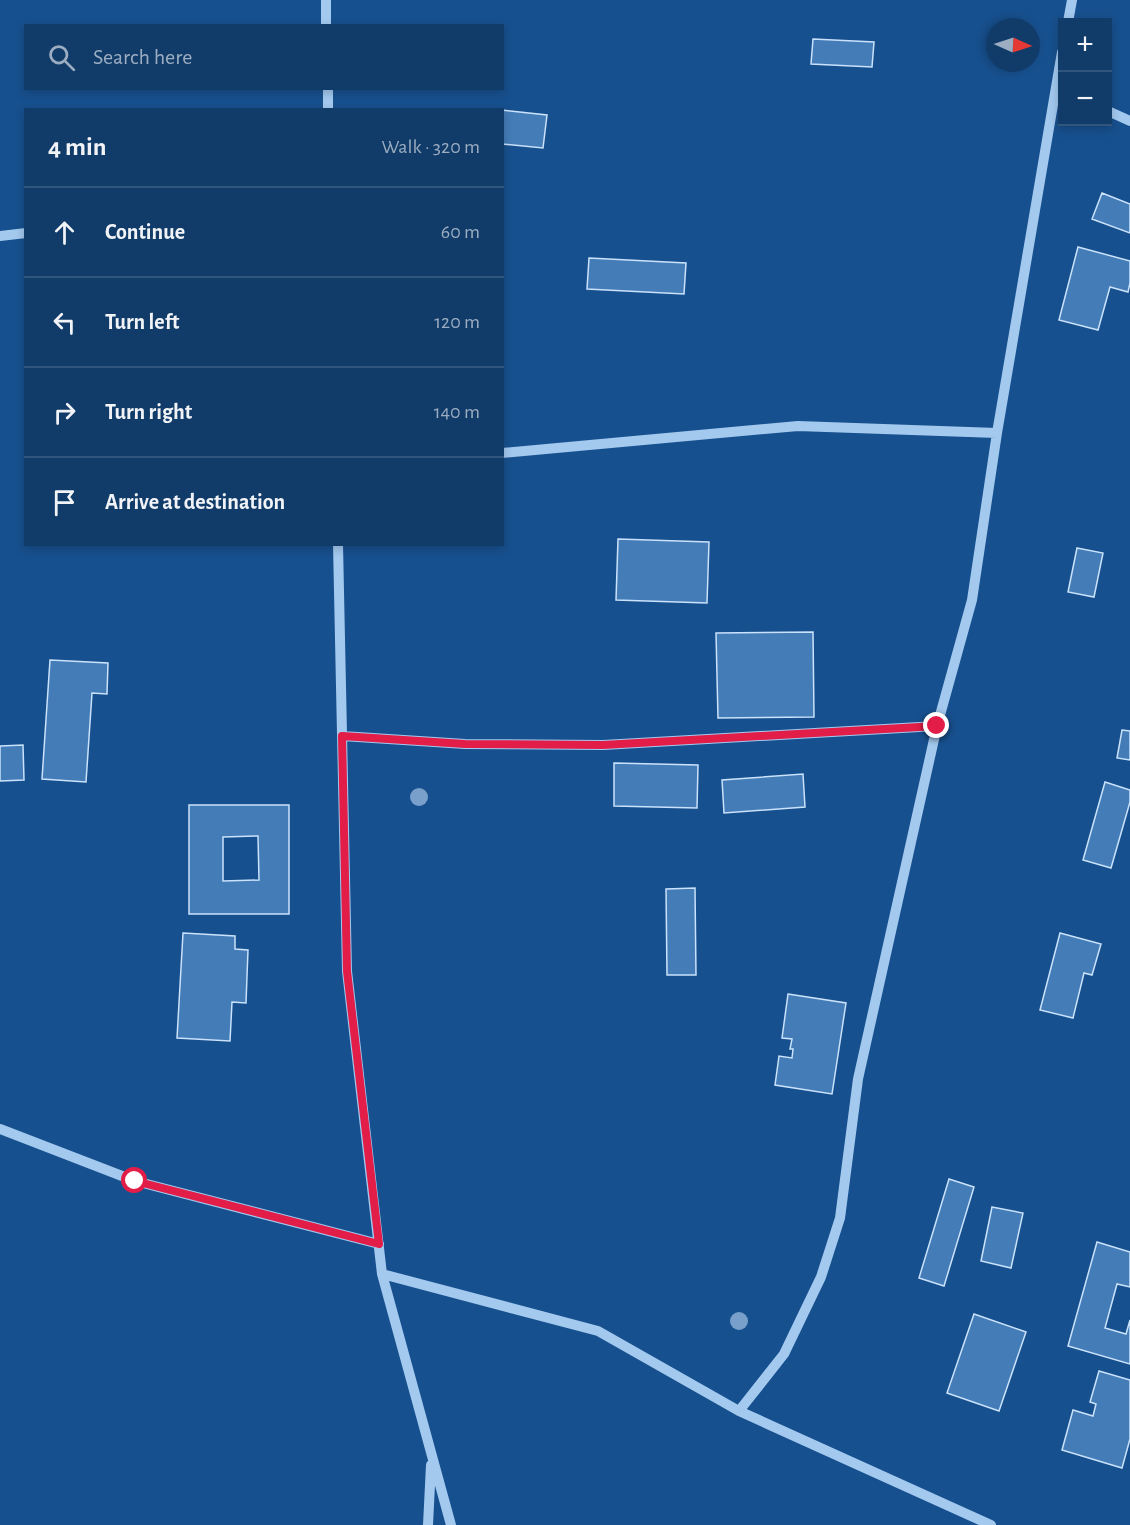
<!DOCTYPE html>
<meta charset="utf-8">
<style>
:root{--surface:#113c6a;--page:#1a4370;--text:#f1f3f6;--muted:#9cadc1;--line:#30567e}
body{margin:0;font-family:"Alegreya Sans",sans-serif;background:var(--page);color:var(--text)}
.controls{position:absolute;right:18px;top:18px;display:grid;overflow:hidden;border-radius:0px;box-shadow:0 3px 9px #0003}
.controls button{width:54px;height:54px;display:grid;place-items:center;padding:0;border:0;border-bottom:2px solid var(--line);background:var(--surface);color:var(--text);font:30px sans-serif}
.compass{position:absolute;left:986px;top:18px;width:54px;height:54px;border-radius:50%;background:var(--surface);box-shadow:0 3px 9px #0003;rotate:93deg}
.stop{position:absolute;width:18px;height:18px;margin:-14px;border:4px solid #e11d48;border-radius:50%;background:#fff}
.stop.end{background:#e11d48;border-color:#fff;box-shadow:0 2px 6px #0008}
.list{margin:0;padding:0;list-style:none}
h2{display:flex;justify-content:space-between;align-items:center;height:78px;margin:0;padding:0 24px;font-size:26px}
h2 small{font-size:20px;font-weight:400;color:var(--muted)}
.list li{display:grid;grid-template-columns:39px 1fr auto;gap:18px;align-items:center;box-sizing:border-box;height:90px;padding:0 24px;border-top:2px solid var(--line)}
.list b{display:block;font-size:22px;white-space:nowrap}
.list em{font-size:20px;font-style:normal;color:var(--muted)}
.icon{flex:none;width:33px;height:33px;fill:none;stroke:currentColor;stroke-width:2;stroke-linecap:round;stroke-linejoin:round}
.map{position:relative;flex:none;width:1130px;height:1525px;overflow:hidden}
.search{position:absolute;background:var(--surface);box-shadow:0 3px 9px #0003;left:24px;top:24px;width:480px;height:66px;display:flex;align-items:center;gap:15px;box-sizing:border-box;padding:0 21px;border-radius:0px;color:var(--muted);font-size:22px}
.panel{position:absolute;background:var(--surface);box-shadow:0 3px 9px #0003;left:24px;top:108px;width:480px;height:438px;border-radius:0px}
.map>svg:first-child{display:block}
.building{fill:#447cb8;stroke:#cae2fb;stroke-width:1.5;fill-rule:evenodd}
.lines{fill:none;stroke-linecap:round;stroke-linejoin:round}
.minor{stroke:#a3c9ef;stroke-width:10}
.tree{fill:#79a0ca}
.route{stroke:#e11d48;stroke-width:8}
</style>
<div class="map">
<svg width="1130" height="1525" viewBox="0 0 1130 1525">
<rect width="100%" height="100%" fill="#17508e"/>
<path class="building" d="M 813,39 L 874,42 L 872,67 L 811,64 Z
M 502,110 L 547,115 L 543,148 L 502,144 Z
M 1102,193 L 1130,204 L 1130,233 L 1092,219 Z
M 1078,247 L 1130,261 L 1130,283 L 1128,292 L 1110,287 L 1098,330 L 1059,320 Z
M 589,258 L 686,263 L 684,294 L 587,289 Z
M 618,539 L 709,542 L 707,603 L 616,600 Z
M 1077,548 L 1103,553 L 1094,597 L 1068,592 Z
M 813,632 L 814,717 L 718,718 L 716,633 Z
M 50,660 L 108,663 L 107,694 L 92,693 L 86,782 L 42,779 Z
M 1122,730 L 1130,731 L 1130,760 L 1117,758 Z
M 23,745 L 24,780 L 0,781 L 0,746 Z
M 614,763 L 698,765 L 697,808 L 614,806 Z
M 803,774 L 805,807 L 724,813 L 722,780 Z
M 1105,782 L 1130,790 L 1130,802 L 1111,868 L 1083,860 Z
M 189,805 L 289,805 L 289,914 L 189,914 ZM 258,836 L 259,880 L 223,881 L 223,837 Z
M 695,888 L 696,975 L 667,975 L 666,889 Z
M 183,933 L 235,936 L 235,949 L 248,950 L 246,1003 L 232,1002 L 230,1041 L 177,1038 Z
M 1060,933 L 1101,944 L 1092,975 L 1084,973 L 1073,1018 L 1040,1010 Z
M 788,994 L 846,1003 L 832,1094 L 775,1085 L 779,1056 L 792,1058 L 793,1049 L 790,1049 L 792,1039 L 782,1038 Z
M 949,1179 L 974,1187 L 944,1286 L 919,1278 Z
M 992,1207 L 1023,1213 L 1011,1268 L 981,1261 Z
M 1097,1242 L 1130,1252 L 1130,1287 L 1117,1284 L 1105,1328 L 1126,1334 L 1130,1320 L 1130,1364 L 1068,1346 Z
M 974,1314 L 1026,1332 L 999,1411 L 947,1393 Z
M 1099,1371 L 1130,1380 L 1130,1439 L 1122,1468 L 1062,1450 L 1073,1410 L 1093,1416 L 1096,1404 L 1090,1402 Z"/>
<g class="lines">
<path class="minor" d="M 326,0 L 326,26
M 1068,22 L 1072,0
M 328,88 L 328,110
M 1108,111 L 1130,121
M 0,236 L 26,233
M 502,453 L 798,426 L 997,433
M 338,544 L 347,971 L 382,1274 L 451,1525
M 342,736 L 465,744 L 603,745 L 937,726
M 0,1129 L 135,1181 L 379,1244
M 382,1274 L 598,1331 L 739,1411 L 991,1525
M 739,1411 L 784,1354 L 821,1277 L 840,1218 L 858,1079 L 937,726 L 972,600 L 997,433 L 1062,52
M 428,1525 L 431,1465"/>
</g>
<g class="tree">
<circle cx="419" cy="797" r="9"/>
<circle cx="739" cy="1321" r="9"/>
</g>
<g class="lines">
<path class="route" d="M 135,1181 L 379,1244 L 347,971 L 342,736 L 465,744 L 603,745 L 937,726"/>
</g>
</svg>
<div class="controls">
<button>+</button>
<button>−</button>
</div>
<svg class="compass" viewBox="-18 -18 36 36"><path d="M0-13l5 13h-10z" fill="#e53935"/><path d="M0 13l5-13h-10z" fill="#9cadc1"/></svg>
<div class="stop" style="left:135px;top:1181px"></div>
<div class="stop end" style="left:937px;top:726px"></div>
<div class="search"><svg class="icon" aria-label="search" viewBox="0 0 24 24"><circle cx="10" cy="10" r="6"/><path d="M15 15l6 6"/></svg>Search here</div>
<section class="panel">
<h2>4 min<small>Walk · 320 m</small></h2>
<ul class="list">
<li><svg class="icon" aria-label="ahead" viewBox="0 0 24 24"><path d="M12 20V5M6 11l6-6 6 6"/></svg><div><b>Continue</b></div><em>60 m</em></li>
<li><svg class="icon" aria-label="left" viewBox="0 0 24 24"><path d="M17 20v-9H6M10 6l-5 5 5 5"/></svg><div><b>Turn left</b></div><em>120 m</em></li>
<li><svg class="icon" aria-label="right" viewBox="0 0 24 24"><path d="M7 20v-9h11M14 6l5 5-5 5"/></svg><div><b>Turn right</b></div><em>140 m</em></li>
<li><svg class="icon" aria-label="arrive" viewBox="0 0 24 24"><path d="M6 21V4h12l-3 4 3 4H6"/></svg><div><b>Arrive at destination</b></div></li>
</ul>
</section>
</div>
